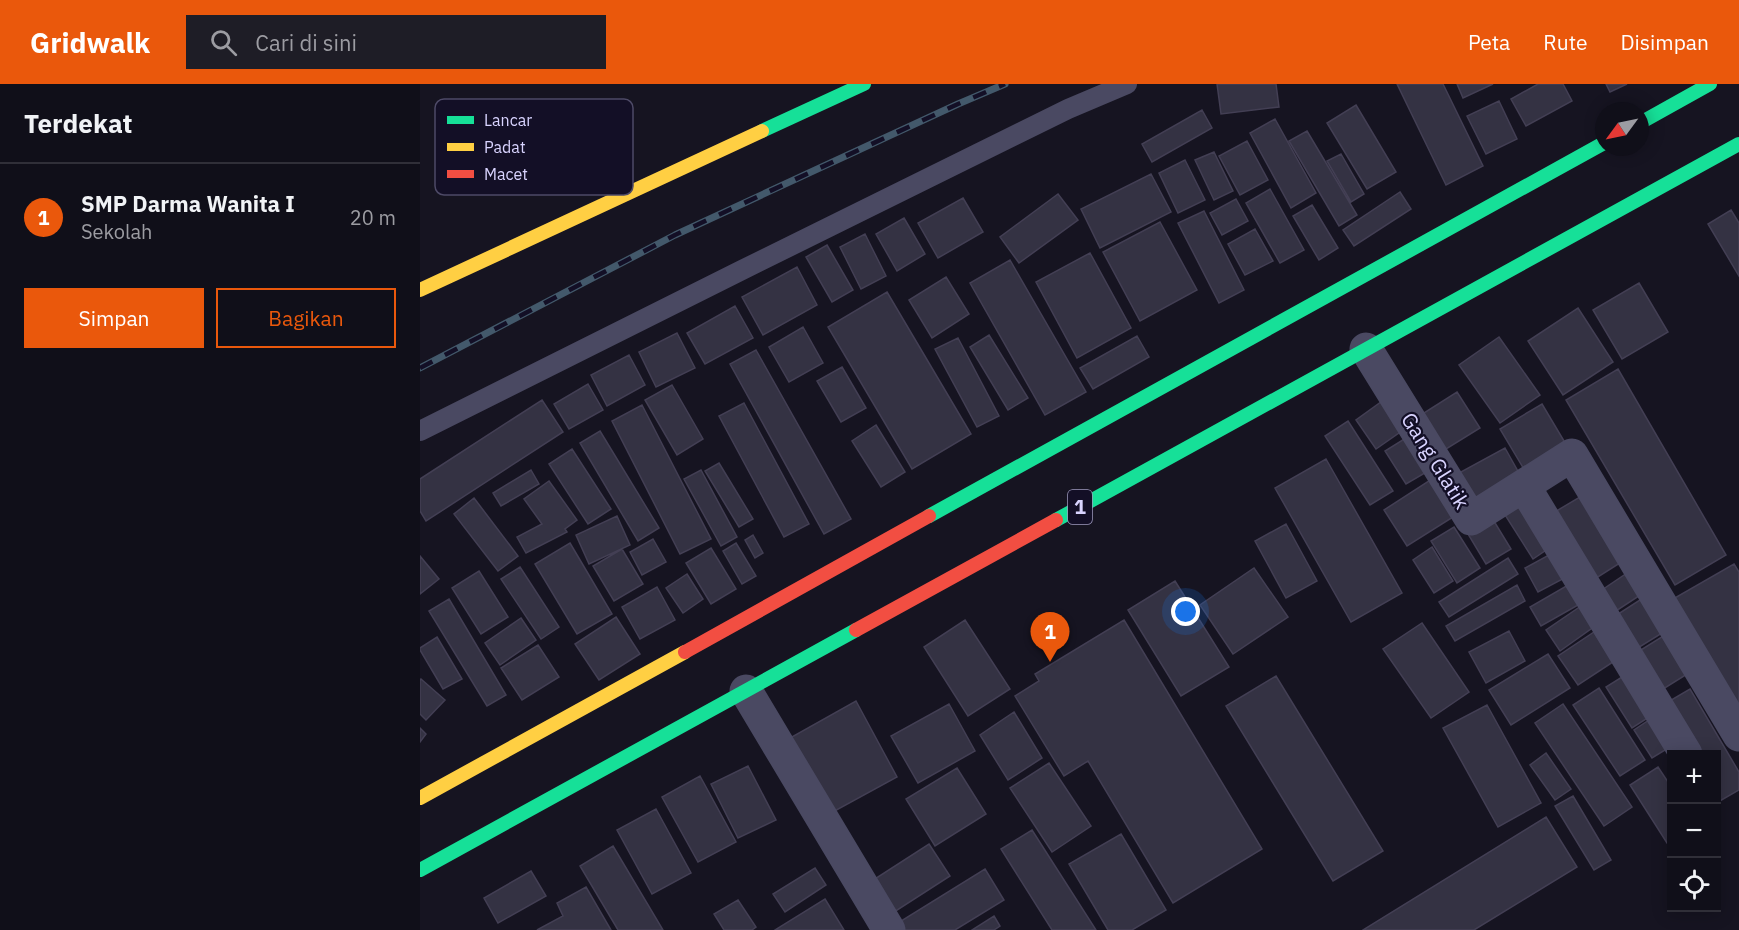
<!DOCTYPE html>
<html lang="id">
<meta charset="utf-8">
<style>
:root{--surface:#100f19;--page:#1e1d26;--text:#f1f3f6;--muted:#9c9ca2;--line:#302f38;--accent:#ea580c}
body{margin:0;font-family:"IBM Plex Sans",sans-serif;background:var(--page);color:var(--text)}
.controls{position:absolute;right:18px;bottom:18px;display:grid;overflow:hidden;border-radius:0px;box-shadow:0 3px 15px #0003}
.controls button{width:54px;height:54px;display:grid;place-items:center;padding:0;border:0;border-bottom:2px solid var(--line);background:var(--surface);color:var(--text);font:30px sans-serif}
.compass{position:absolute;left:1175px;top:18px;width:54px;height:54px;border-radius:50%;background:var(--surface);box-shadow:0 3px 15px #0003;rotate:237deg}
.you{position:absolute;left:766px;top:528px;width:21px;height:21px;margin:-15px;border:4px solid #fff;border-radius:50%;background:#1a73e8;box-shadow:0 0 0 9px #1a73e833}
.badge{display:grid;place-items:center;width:39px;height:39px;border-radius:50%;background:var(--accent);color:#fff;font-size:20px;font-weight:700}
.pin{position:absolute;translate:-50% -50px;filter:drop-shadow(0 2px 3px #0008)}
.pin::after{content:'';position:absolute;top:32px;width:21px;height:18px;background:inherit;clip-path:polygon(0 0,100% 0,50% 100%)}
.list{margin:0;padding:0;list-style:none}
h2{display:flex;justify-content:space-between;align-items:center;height:78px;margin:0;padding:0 24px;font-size:26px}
h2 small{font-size:20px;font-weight:400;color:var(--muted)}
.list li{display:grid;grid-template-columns:39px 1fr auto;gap:18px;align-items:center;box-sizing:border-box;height:108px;padding:0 24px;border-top:2px solid var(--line)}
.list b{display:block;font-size:22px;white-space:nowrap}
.list p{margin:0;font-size:20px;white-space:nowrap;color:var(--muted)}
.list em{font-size:20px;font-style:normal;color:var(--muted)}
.actions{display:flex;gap:12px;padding:18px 24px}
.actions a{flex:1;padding:14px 0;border:2px solid var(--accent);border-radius:0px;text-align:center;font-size:21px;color:var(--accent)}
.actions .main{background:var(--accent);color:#fff}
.icon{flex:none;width:33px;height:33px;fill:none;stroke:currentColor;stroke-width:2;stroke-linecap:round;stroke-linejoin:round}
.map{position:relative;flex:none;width:1319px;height:846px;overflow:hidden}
header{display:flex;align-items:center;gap:36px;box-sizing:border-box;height:84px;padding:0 30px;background:var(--accent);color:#fff}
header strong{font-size:28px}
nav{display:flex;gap:33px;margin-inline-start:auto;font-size:21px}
.search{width:420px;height:54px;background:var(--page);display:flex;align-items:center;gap:15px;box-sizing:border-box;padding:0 21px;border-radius:0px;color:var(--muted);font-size:22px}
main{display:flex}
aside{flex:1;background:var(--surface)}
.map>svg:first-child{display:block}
.building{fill:#343243;stroke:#433f54;stroke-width:1.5}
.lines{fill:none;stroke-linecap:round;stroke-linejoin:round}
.lane{stroke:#4a4962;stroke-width:20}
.street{stroke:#4a4962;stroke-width:33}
.fast{stroke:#16e098;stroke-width:14}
.slow{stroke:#ffcf43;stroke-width:14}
.jam{stroke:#f24e42;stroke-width:14}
.rail-casing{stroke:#43596b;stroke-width:7}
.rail{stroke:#130f26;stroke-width:4.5;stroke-dasharray:14;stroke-linecap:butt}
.labels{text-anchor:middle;stroke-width:4.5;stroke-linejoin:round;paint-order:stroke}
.shield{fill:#130f26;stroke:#9e99be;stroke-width:1.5}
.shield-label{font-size:20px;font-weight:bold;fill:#d9d4ff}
.street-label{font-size:21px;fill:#d9d4ff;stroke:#130f26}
.key{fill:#130f26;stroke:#4e4a67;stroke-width:1.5}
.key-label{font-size:16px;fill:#d9d4ff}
</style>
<header>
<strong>Gridwalk</strong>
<div class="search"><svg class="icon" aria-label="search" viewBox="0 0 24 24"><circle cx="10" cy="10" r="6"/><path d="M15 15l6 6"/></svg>Cari di sini</div>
<nav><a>Peta</a><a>Rute</a><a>Disimpan</a></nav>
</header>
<main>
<aside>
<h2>Terdekat<small></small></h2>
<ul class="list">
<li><span class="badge">1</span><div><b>SMP Darma Wanita I</b><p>Sekolah</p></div><em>20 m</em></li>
</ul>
<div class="actions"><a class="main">Simpan</a><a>Bagikan</a></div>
</aside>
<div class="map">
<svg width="1319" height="846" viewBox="0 0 1319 846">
<rect width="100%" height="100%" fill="#161421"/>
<path class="building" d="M 797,0 L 856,0 L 859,23 L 801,30 Z
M 977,0 L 1023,0 L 1063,82 L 1026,101 Z
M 1037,0 L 1073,0 L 1043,14 Z
M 1118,0 L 1143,0 L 1152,17 L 1106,42 L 1091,15 Z
M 1186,0 L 1207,0 L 1190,8 Z
M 1079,17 L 1097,55 L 1066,70 L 1047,32 Z
M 936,21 L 976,88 L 947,105 L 907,39 Z
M 782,26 L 792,44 L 732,78 L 722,60 Z
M 855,35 L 896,109 L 871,124 L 830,49 Z
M 887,47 L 937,131 L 919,142 L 869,57 Z
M 827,57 L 848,96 L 820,111 L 799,72 Z
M 794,68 L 813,107 L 794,116 L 775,76 Z
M 921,70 L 944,110 L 931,118 L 907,77 Z
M 765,76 L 785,116 L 758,129 L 739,89 Z
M 731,90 L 751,128 L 680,164 L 661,125 Z
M 850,105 L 884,166 L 860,179 L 826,119 Z
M 980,108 L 991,125 L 934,162 L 923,146 Z
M 638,110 L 658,136 L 599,179 L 580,153 Z
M 543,114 L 563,148 L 518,174 L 498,139 Z
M 816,115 L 828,137 L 802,151 L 790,129 Z
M 892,121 L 918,164 L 899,176 L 873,132 Z
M 1311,126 L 1319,139 L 1319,192 L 1288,140 Z
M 784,127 L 824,206 L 799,219 L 758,139 Z
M 484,134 L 505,170 L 477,187 L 456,150 Z
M 740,138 L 777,206 L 720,237 L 683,168 Z
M 835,145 L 853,177 L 825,191 L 808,160 Z
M 445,150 L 466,192 L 441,205 L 420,163 Z
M 407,161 L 433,206 L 412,218 L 386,173 Z
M 670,169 L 711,244 L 657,274 L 616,198 Z
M 590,176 L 666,308 L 625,331 L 550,199 Z
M 377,183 L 397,221 L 343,251 L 322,213 Z
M 526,193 L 549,230 L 512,254 L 489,216 Z
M 1219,199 L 1248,248 L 1202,275 L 1173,226 Z
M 467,208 L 551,350 L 492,385 L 408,243 Z
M 315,222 L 333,254 L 285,280 L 267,249 Z
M 1158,224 L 1193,278 L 1143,311 L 1108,257 Z
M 383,243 L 403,279 L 369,298 L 349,263 Z
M 257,249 L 275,284 L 236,303 L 219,268 Z
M 569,251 L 608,314 L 588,326 L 550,263 Z
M 717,252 L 729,273 L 673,305 L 660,284 Z
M 1079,253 L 1120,311 L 1080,339 L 1039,281 Z
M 538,254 L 579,332 L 557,343 L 515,265 Z
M 336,266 L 431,435 L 404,450 L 310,280 Z
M 209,271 L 225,301 L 187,322 L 171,291 Z
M 422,283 L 446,324 L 421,338 L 397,297 Z
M 1198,285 L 1306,471 L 1255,501 L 1146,316 Z
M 168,300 L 183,326 L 149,345 L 134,320 Z
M 252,301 L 283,355 L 257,371 L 225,316 Z
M 1037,308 L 1060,344 L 1018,370 L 996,334 Z
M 965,315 L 986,344 L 956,365 L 936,336 Z
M 122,316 L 143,348 L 6,437 L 0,427 L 0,395 Z
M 324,319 L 389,440 L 364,453 L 299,332 Z
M 1122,320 L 1150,367 L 1108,392 L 1080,345 Z
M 222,321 L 291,455 L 260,470 L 192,337 Z
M 928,337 L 973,407 L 950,421 L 905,352 Z
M 456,341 L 485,388 L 461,403 L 432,357 Z
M 180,347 L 239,444 L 218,457 L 160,359 Z
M 989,352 L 1010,386 L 986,400 L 965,367 Z
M 1085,364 L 1104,398 L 1058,423 L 1039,389 Z
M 152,365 L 191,425 L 168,440 L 129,380 Z
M 906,375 L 982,509 L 931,538 L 855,404 Z
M 299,379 L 333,435 L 319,443 L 285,387 Z
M 111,386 L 119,400 L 81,422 L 73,409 Z
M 281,386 L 317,453 L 301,462 L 264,395 Z
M 1018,391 L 1041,428 L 987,462 L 964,426 Z
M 129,397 L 157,436 L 145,445 L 147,448 L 106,469 L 97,453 L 122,440 L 104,415 Z
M 1170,407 L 1211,472 L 1170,498 L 1128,432 Z
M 1102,408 L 1135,460 L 1113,475 L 1080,423 Z
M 54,414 L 98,472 L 78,487 L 34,430 Z
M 1069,429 L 1091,465 L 1066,480 L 1045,445 Z
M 197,432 L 210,461 L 169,480 L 156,451 Z
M 866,440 L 897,497 L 866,514 L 835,457 Z
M 1034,443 L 1060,484 L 1037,499 L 1011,457 Z
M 333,451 L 343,469 L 335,474 L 325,456 Z
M 233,455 L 246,478 L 222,491 L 210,468 Z
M 150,459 L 192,530 L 157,550 L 115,480 Z
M 316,459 L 336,492 L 322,500 L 303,467 Z
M 1012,463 L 1033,497 L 1014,509 L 993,476 Z
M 291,464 L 316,505 L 291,520 L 266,479 Z
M 202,465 L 223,500 L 194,517 L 173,482 Z
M 1140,465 L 1154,489 L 1118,508 L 1105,484 Z
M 0,472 L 19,495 L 0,510 Z
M 1088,474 L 1098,490 L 1029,533 L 1019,518 Z
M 1314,480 L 1319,488 L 1319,648 L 1246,519 Z
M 100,483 L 139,543 L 121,555 L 81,495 Z
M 1216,483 L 1231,504 L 1193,529 L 1179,508 Z
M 834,484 L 868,533 L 813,570 L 780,521 Z
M 59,487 L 88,533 L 61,550 L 32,504 Z
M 267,490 L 283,515 L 263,529 L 246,504 Z
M 755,497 L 809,583 L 761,612 L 708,526 Z
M 1155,497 L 1167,516 L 1121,542 L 1110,523 Z
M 1097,501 L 1105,517 L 1035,557 L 1026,542 Z
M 237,503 L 255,536 L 220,555 L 202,523 Z
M 1226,512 L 1247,546 L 1213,567 L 1192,534 Z
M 29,515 L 86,611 L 67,622 L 9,527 Z
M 1161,522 L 1175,542 L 1140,567 L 1126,546 Z
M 196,533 L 220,570 L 179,596 L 155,560 Z
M 101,534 L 116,556 L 80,581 L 65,559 Z
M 545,536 L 590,605 L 548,632 L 504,563 Z
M 704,536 L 842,765 L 753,819 L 668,677 L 644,692 L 595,612 L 619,597 L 615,590 Z
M 1002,539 L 1049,608 L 1011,634 L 963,565 Z
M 1089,547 L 1105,577 L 1066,599 L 1049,568 Z
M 1174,548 L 1193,578 L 1158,601 L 1138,572 Z
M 1248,549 L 1272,587 L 1240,607 L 1216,569 Z
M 17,553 L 42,595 L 23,605 L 0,566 L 0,564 Z
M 118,561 L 139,593 L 102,616 L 81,584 Z
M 1128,570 L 1150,604 L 1091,641 L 1069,606 Z
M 1210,588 L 1237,628 L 1212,644 L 1186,603 Z
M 856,592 L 963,767 L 913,797 L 806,622 Z
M 1,595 L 25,616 L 6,636 L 0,630 L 0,597 Z
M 1179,604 L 1225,676 L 1200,692 L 1153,621 Z
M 1270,605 L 1319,688 L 1319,706 L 1298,718 L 1296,716 L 1296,670 L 1270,670 L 1241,622 Z
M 436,617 L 477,693 L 411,729 L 370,654 Z
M 529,620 L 555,667 L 498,699 L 471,652 Z
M 1143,620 L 1212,723 L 1184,742 L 1115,639 Z
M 1067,621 L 1121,719 L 1078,743 L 1023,644 Z
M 594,628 L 622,674 L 588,696 L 560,651 Z
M 1232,634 L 1250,663 L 1232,674 L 1214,646 Z
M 0,644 L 6,650 L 0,658 Z
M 1126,669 L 1151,705 L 1135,716 L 1110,681 Z
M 629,679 L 671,742 L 632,768 L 590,704 Z
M 328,682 L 356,736 L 318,754 L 291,700 Z
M 1238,683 L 1252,704 L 1252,756 L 1247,759 L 1210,701 Z
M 537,684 L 566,730 L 515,762 L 486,715 Z
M 280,692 L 316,758 L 278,778 L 242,713 Z
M 1153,712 L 1191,776 L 1174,786 L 1135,722 Z
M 236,725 L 271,789 L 232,810 L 197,746 Z
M 1126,733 L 1157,783 L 1054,846 L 943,846 Z
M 612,746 L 676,846 L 632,846 L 581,765 Z
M 701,750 L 746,826 L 712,846 L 688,846 L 649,780 Z
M 509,760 L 530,792 L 468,832 L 447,800 Z
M 193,762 L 243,846 L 198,846 L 160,782 Z
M 395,784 L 406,801 L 365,828 L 353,810 Z
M 565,785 L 584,816 L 535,846 L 475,846 L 473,842 Z
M 111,787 L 126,812 L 78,839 L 64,814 Z
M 166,803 L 191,846 L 117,846 L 143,832 L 137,819 Z
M 405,815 L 424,846 L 355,846 Z
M 318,816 L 336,843 L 332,846 L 304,846 L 294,830 Z
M 574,832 L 580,842 L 574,846 L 552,846 Z"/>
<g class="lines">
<path class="lane" d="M 0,347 L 322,186 L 648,25 L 707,0"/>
<path class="street" d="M 946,265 L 1051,435 L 1152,371 L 1319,651
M 1104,402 L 1266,670
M 326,607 L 469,846"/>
<path class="fast" d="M 1220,39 L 1290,0
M 342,47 L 444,0
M 509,432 L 1184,59
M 636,436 L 1319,60
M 0,786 L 436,546"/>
<path class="slow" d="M 0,206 L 342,47
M 0,714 L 265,568"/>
<path class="jam" d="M 436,546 L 636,436
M 265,568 L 509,432"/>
<g class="rail-casing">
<path id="rail" d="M 0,284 L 255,151 L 538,20 L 585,0"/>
</g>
<use href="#rail" class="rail"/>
</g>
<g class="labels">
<rect class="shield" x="648" y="406" width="24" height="34" rx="4.5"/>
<g class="shield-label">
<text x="660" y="430">1</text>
</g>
<g class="street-label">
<text transform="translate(1015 377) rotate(58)" y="7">Gang Glatik</text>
</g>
</g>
<rect x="15" y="15" width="198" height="96" rx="9" class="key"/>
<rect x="27" y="32" width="27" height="8" fill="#16e098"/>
<rect x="27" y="59" width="27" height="8" fill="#ffcf43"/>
<rect x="27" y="86" width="27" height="8" fill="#f24e42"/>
<g class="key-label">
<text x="64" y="42">Lancar</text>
<text x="64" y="69">Padat</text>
<text x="64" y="96">Macet</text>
</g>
</svg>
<div class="controls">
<button>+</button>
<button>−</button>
<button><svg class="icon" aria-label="locate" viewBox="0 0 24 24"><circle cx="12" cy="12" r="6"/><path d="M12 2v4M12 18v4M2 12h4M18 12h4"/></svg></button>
</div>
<svg class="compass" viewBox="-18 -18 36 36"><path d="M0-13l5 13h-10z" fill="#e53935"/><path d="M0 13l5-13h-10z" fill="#9c9ca2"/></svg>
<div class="you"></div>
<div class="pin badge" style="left:630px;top:578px">1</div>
</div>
</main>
